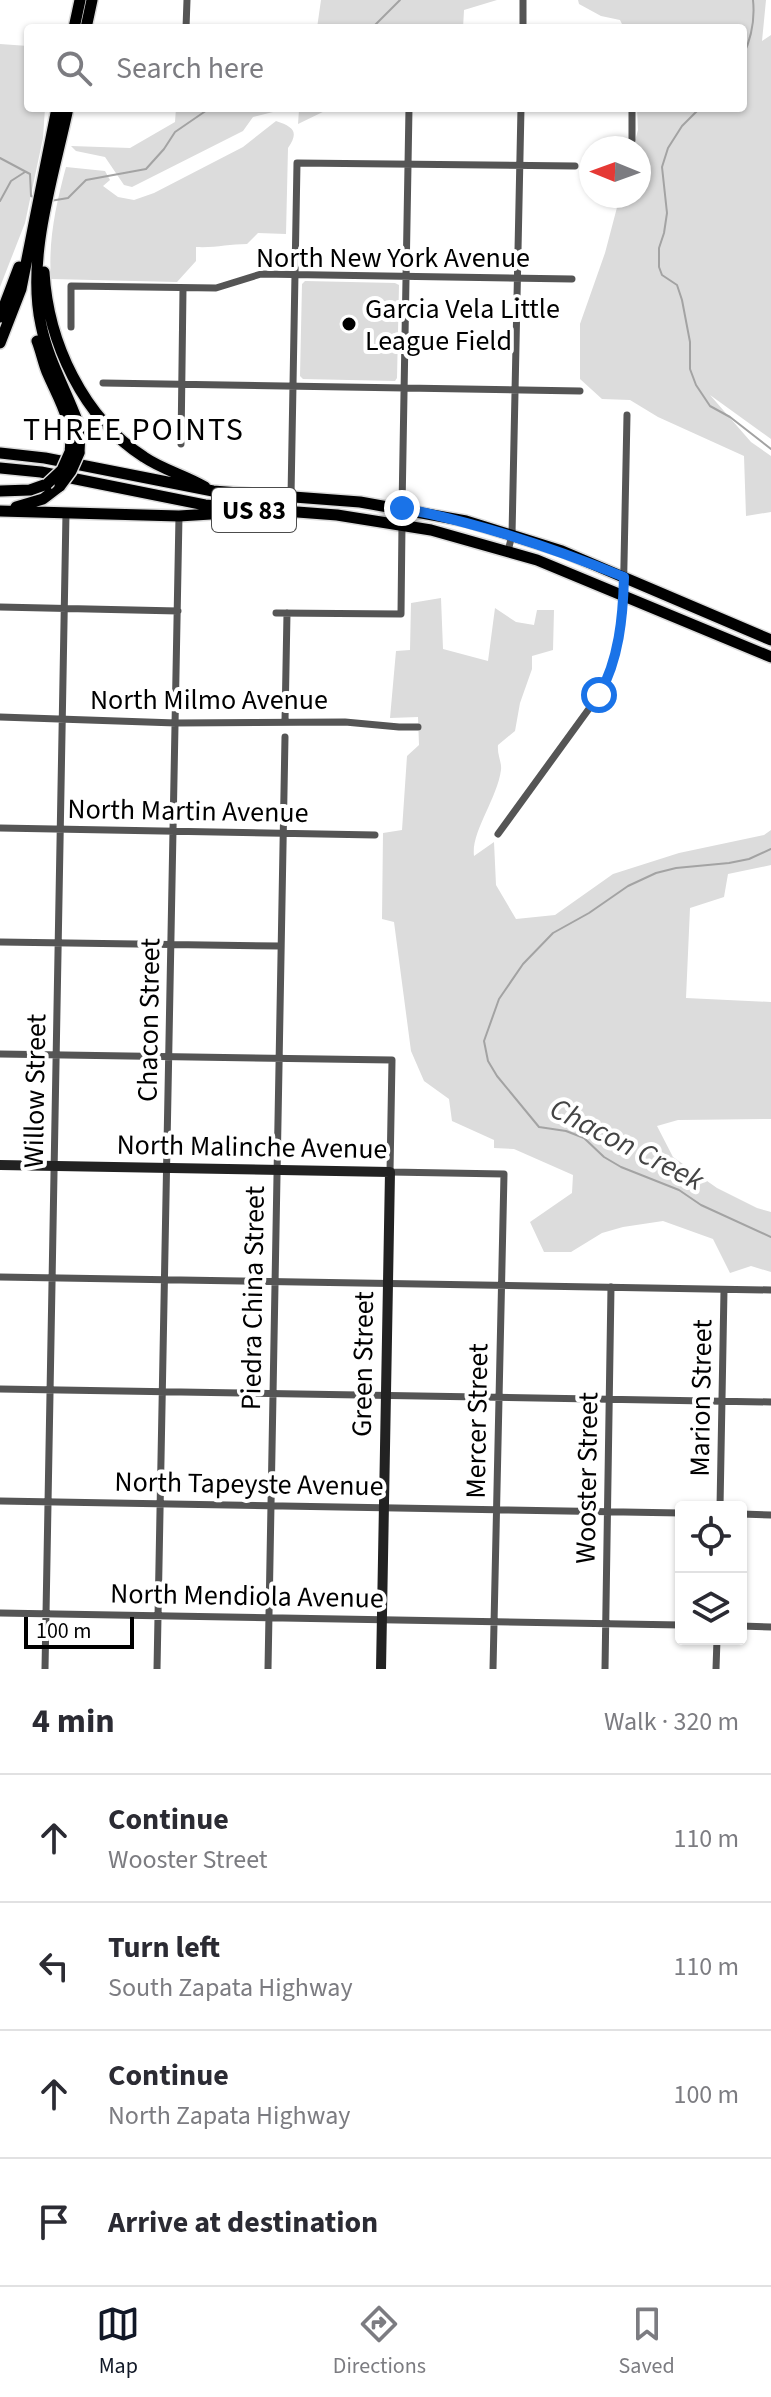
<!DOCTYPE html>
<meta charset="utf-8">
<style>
:root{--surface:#fff;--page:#f2f2f3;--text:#2b2b33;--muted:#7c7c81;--line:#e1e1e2;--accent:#111827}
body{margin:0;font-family:"Source Sans 3",sans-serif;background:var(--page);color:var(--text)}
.controls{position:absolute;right:24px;bottom:24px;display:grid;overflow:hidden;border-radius:8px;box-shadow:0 2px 6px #0004}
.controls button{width:72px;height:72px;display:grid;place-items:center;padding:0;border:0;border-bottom:2px solid var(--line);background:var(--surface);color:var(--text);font:40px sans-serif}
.compass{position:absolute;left:579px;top:136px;width:72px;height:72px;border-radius:50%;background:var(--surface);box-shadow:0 2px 6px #0004;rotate:271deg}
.scale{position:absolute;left:24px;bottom:20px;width:110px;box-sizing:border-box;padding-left:8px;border:4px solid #000;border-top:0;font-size:22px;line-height:28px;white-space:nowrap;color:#000;-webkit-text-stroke:6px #fff;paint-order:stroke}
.stop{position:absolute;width:24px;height:24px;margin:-18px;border:6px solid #1a73e8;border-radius:50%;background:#fff}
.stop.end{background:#1a73e8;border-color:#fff;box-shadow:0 2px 8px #0008}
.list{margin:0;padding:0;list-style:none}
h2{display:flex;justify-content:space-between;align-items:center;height:104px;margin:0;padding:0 32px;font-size:34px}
h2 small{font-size:26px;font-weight:400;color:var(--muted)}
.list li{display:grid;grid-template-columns:52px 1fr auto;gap:24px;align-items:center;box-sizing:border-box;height:128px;padding:0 32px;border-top:2px solid var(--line)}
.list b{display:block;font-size:30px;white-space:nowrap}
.list p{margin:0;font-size:26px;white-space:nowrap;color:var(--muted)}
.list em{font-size:26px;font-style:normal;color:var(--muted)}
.icon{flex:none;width:44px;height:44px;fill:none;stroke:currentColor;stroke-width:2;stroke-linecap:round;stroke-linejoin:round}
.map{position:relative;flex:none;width:771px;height:1669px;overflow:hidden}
.search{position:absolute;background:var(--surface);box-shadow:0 2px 6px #0004;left:24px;right:24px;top:24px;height:88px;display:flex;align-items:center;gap:20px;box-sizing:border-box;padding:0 28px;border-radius:8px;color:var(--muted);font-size:30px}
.sheet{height:616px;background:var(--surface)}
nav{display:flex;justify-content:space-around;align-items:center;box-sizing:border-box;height:112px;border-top:2px solid var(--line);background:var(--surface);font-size:22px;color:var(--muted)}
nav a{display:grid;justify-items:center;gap:4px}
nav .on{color:var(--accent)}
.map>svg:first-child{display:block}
.green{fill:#dcdcdc}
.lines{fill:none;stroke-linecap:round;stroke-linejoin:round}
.stream{stroke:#a3a3a3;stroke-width:2}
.primary-casing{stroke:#dbdbdb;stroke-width:14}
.street{stroke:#555;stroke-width:7}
.secondary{stroke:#222;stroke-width:10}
.primary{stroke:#000;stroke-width:11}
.primary-bridge-casing{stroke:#dbdbdb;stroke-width:14;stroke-linecap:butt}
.primary-bridge{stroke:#000;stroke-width:11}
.route{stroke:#1a73e8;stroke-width:10}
.poi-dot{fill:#000;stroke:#fff;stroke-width:3}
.labels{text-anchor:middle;stroke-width:8;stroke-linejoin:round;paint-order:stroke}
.shield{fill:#fff;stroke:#4c4c4c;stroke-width:2}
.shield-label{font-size:26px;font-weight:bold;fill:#000}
.street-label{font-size:28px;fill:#000;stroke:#fff}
.poi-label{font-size:28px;fill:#000;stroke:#fff;text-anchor:start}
.water-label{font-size:30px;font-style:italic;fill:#444;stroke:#fff}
.quarter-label{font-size:32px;letter-spacing:2px;fill:#000;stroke:#fff}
</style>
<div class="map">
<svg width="771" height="1669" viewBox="0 0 771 1669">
<rect width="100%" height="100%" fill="#fff"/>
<path class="green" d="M 321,0 L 497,0 L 464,10 L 463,28 L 317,28 Z
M 578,0 L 766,0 L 762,41 L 771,35 L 771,439 L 710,395 L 751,442 L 771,456 L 771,512 L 746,516 L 744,456 L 658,417 L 630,400 L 602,399 L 580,379 L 580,324 L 605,253 L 620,196 L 639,196 L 639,148 L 633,148 L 638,130 L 637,108 L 743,108 L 743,28 L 624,28 L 620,20 L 601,16 L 579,4 Z
M 0,44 L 28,46 L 28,108 L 45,108 L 43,138 L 25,223 L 0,287 Z
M 176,108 L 331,108 L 298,124 L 299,110 L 285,109 L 253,117 L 243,131 L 132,187 L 124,185 L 105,157 L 76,151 L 71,146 L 130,148 L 175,122 Z
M 276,121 C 294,127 299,132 288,148 L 286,234 L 258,233 L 247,244 C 229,244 215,248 196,247 L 196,261 L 177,282 L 51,279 C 48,241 56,204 66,167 L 105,171 L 110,180 L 103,186 L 118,197 L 134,200 L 154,193 L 243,147 Z
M 305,281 L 395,283 L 399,285 L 397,378 L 395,381 L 303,379 L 300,376 L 302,284 Z
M 441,598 L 443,649 L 488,661 L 495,608 L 516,622 L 534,625 L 537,610 L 554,610 L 553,650 L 532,656 L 532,669 L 520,703 L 515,731 L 498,745 C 497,755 502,762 501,770 C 497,799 471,832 474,856 L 494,842 L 496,885 L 516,919 L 555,915 L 613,874 L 679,853 L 764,835 L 771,830 L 771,865 L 728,874 L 724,897 L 690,908 L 686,998 L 771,1002 L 771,1119 L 678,1120 L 657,1126 L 673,1157 L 717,1188 L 757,1208 L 771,1212 L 771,1272 L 751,1266 L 730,1273 L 713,1239 L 663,1221 L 623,1227 L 602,1233 L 571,1252 L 544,1252 L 530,1222 L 572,1193 L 573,1175 L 514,1149 L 494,1148 L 494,1140 L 452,1121 L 449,1099 L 424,1081 L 411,1051 L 394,922 L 382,919 L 383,833 L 402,830 L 407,756 L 419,745 L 418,717 L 390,718 L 396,651 L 410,650 L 411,603 Z"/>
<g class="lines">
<path class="stream" d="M 372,28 L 400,0
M 743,56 C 751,39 755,19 753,0
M 700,108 L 682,126 L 668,148 L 662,167 L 667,213 L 664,233 L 659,248 L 659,267 L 662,275 L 677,285 L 682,300 L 690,342 L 690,369 L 696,385 L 710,406 L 730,417 L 771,449
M 0,158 L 30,174 L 31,196 L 36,198
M 0,201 L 11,181 L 25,172
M 50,201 L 68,198 L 86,180 L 146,169 L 164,149 L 175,132 L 210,108
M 771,849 L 749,859 L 729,863 L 676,868 L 656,873 L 628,886 L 589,913 L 553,933 L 523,964 L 499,999 L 484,1041 L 488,1061 L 497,1076 L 539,1127 L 566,1131 L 584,1138 L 604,1157 L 621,1167 L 679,1190 L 701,1205 L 771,1237"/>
<g class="primary-casing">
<path id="primary" d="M 74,28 L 80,0
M 86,28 L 92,0
M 68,108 C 54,175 26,257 41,325 C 48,360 66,390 78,423 L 80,433 L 79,453
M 44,272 C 48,342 83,418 144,457 C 163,470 185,475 205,487
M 0,317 L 19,267
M 37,341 C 41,351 43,362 47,372 C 58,398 74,422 70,452
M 0,343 L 21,289 L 57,108
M 0,453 L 45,458 L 213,491 L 360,502 L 466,521 L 562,551 L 771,640
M 0,468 L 41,472 L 205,505 L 337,515 L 431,530 L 537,560 L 771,657
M 0,491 L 30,490 L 47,484
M 16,507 L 43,499 L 60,486
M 0,511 L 179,516 L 227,513"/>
</g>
<path class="street" d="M 186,28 L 187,0
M 523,28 L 523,0
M 632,140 L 632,108
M 71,327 L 71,286 L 216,288 L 261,274 L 572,279
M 103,383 L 580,391
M 181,444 L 183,289
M 291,496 L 297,163 L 575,166
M 402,508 L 409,108
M 508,551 L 512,535 L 521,108
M 0,607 L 178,611
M 276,613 L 401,614 L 402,524
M 0,717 L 176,723 L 345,722 L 399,727 L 418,727
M 285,721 L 287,613
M 0,828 L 375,835
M 498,834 L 599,695 L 612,667 L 623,612 L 627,415
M 0,942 L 280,946
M 0,1054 L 392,1060 L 390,1172 L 504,1174 L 493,1669
M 0,1277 L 771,1290
M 0,1389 L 771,1402
M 0,1501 L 681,1513
M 720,1507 L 724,1290
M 741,1514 L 771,1515
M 0,1613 L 681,1625
M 741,1626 L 771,1627
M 45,1669 L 66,513
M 157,1669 L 179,516
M 268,1669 L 285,737
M 605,1669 L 611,1287
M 716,1669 L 717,1639"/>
<path class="secondary" d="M 0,1165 L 390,1172 L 381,1669"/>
<use href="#primary" class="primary"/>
<g class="primary-bridge-casing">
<path id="primary-bridge" d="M 47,484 L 62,470 L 70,452
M 60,486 L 71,471 L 79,453"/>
</g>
<use href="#primary-bridge" class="primary-bridge"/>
</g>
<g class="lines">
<path class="route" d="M 402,508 C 479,523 551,547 624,577 C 623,617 619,660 599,695"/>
</g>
<circle class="poi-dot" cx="349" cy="324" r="8"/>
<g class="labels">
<rect class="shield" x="212" y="488" width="84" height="44" rx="6"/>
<g class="shield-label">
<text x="254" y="519">US 83</text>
</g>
<g class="street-label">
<text x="393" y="267">North New York Avenue</text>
<text x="209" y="709">North Milmo Avenue</text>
<text transform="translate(188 810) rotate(1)" y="10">North Martin Avenue</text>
<text transform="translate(148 1020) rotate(-89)" y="10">Chacon Street</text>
<text transform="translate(34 1091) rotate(-89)" y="10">Willow Street</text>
<text transform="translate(252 1146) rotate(1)" y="10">North Malinche Avenue</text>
<text transform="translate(252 1298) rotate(-89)" y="10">Piedra China Street</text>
<text transform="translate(362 1364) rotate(-89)" y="10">Green Street</text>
<text transform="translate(700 1398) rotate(-89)" y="10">Marion Street</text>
<text transform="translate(476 1421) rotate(-89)" y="10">Mercer Street</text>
<text transform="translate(586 1478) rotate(-89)" y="10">Wooster Street</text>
<text transform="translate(249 1483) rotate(1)" y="10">North Tapeyste Avenue</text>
<text transform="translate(247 1595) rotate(1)" y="10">North Mendiola Avenue</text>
</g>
<g class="poi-label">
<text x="365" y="318">Garcia Vela Little<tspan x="365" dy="32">League Field</tspan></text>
</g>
<g class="water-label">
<text transform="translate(627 1144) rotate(27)" y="10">Chacon Creek</text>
</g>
<g class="quarter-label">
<text x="134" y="440">THREE POINTS</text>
</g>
</g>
</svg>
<div class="controls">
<button><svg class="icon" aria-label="locate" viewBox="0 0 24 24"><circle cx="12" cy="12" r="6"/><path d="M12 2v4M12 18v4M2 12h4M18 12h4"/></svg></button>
<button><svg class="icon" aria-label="layers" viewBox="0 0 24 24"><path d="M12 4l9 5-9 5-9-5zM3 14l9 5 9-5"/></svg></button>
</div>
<svg class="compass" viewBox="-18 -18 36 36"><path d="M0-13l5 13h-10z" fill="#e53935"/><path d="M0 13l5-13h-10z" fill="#7c7c81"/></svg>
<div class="scale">100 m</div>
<div class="stop" style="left:599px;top:695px"></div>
<div class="stop end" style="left:402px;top:508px"></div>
<div class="search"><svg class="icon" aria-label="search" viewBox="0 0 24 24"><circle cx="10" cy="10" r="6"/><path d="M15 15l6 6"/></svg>Search here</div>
</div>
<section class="sheet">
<h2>4 min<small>Walk · 320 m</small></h2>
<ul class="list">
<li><svg class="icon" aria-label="ahead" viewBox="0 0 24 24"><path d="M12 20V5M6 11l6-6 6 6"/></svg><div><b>Continue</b><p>Wooster Street</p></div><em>110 m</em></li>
<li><svg class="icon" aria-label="left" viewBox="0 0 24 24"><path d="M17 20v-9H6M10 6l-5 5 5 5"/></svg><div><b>Turn left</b><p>South Zapata Highway</p></div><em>110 m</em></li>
<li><svg class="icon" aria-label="ahead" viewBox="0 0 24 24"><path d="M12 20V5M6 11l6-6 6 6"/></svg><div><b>Continue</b><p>North Zapata Highway</p></div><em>100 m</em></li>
<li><svg class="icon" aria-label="arrive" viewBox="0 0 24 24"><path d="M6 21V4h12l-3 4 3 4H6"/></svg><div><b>Arrive at destination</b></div></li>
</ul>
</section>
<nav>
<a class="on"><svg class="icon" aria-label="map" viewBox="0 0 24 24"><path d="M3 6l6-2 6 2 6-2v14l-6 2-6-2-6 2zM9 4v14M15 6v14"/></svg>Map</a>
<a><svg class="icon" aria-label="directions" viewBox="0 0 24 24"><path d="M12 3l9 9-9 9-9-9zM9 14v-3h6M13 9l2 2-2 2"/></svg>Directions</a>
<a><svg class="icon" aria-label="saved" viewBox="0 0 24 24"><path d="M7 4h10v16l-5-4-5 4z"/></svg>Saved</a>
</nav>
